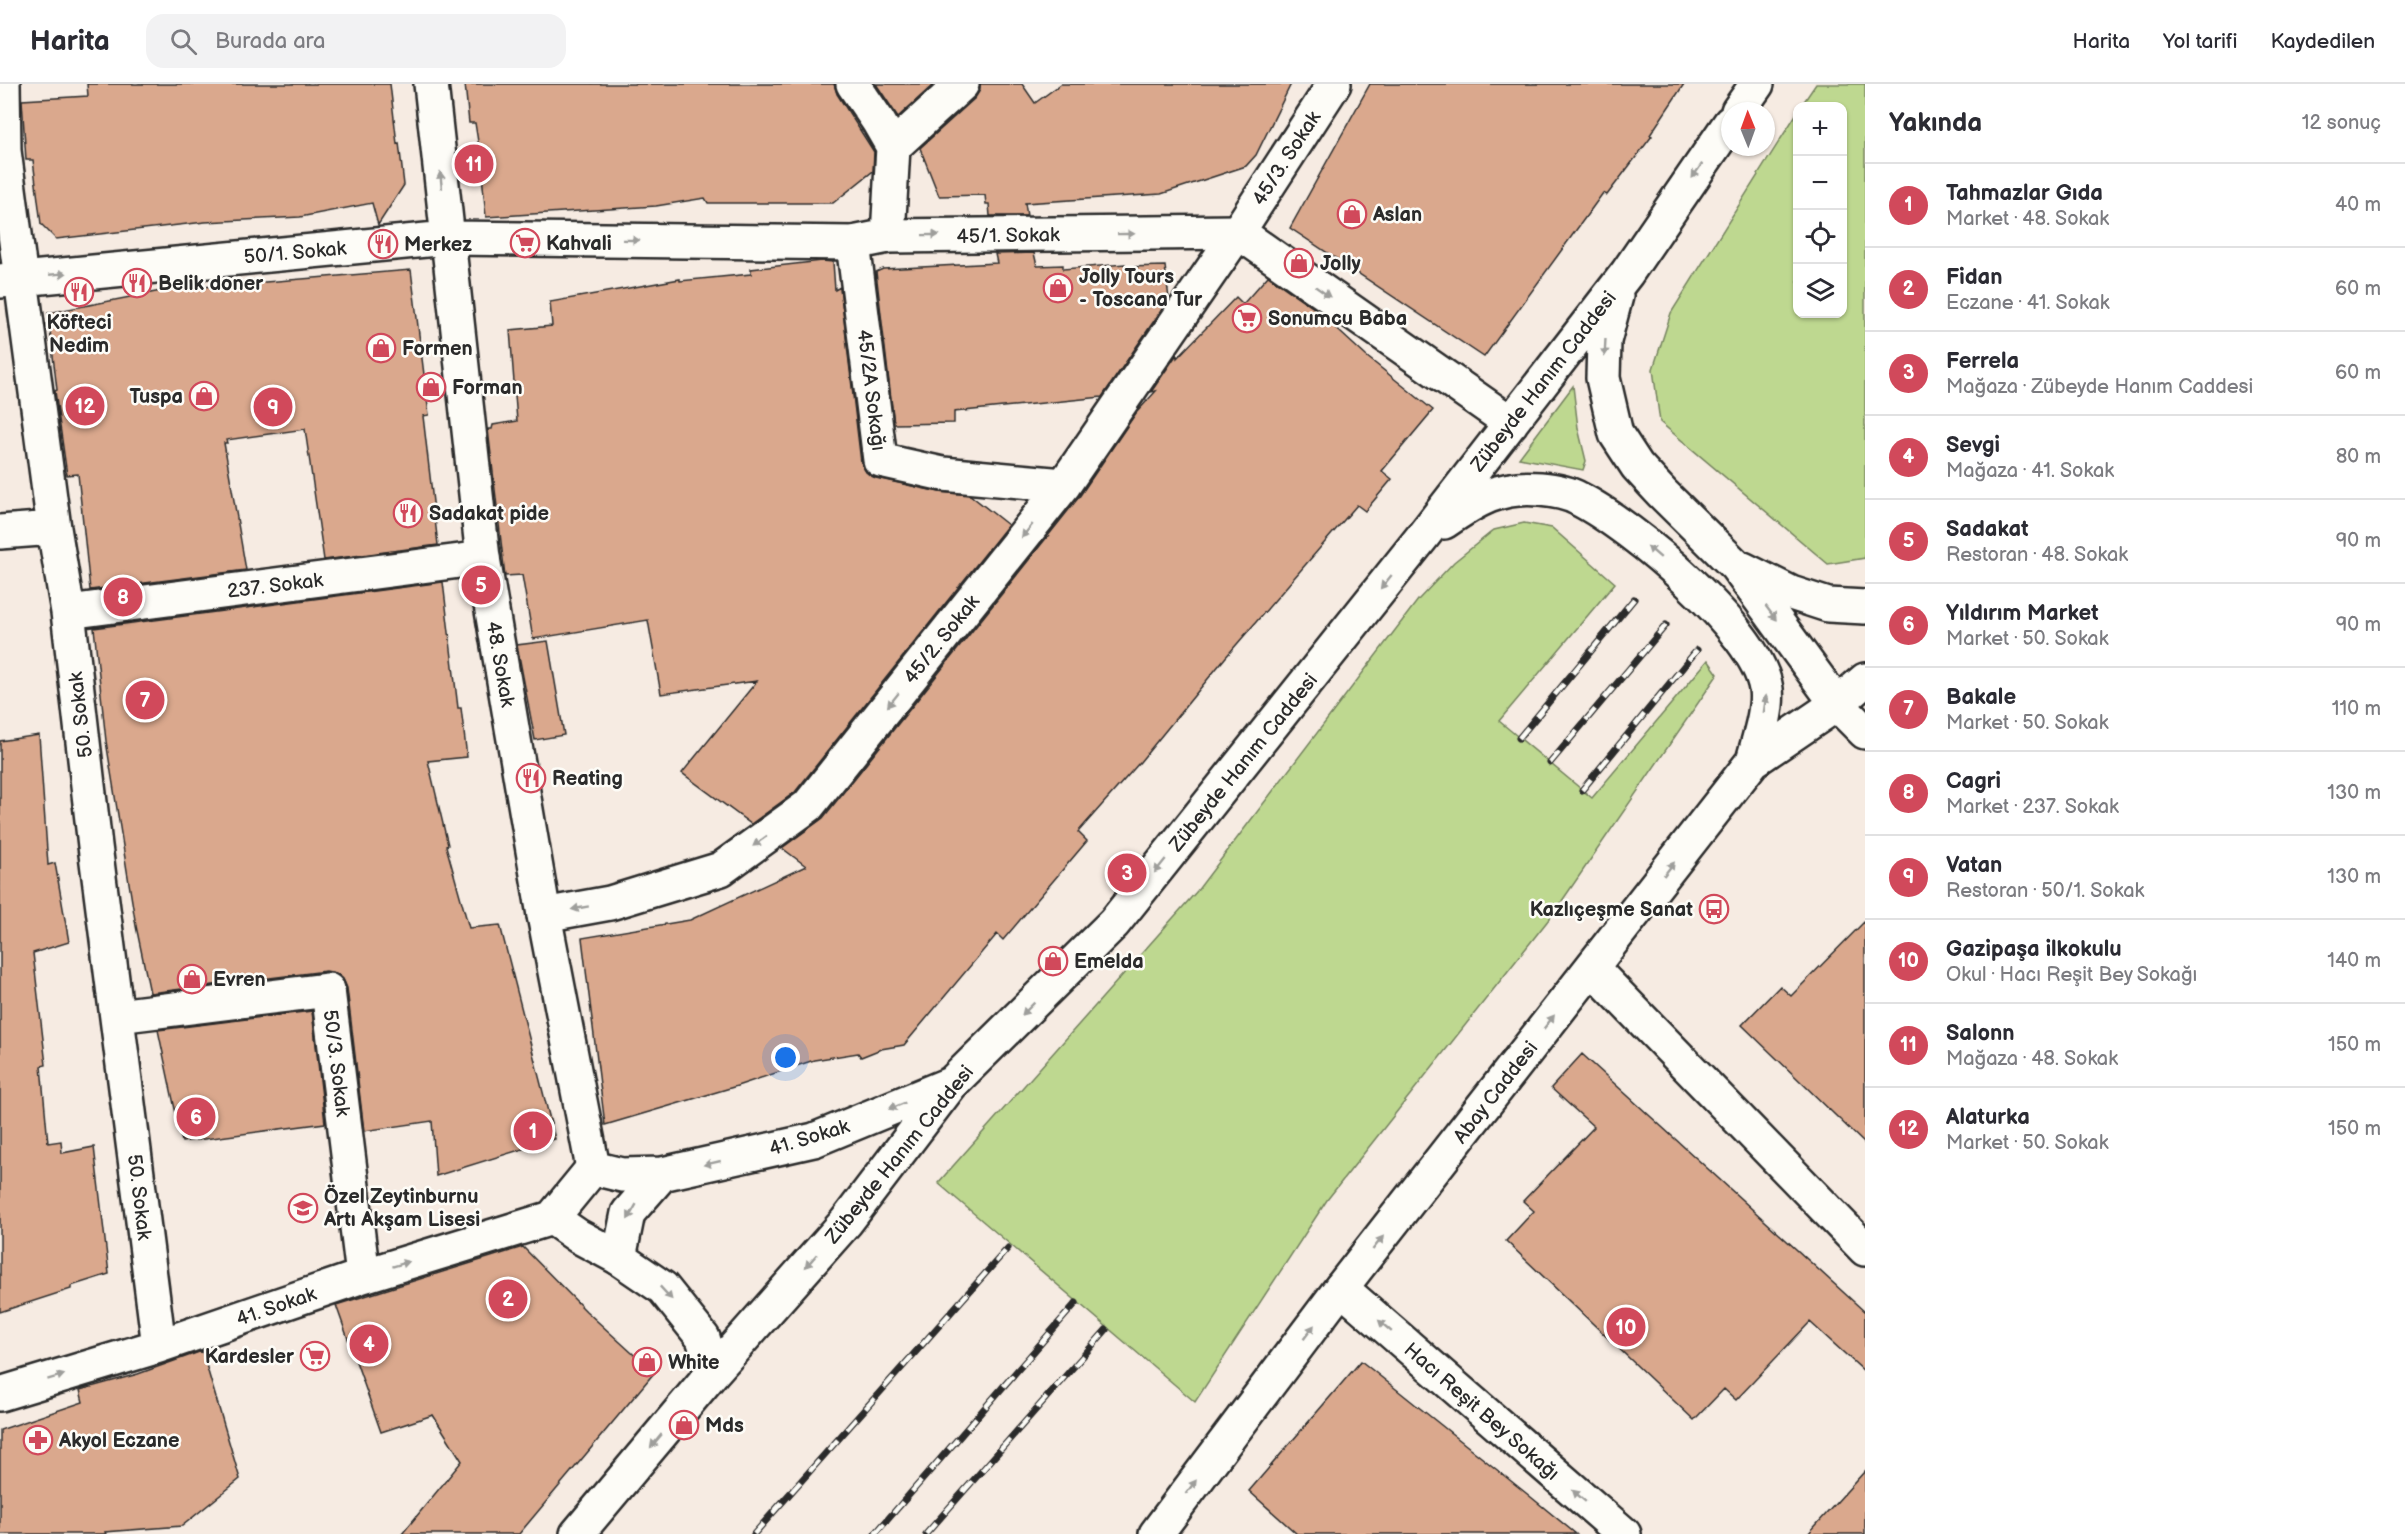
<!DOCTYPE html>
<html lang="tr">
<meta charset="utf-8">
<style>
:root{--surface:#fff;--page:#f2f2f3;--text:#2b2b33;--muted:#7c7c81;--line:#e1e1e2;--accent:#d1495b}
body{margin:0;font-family:"Balsamiq Sans",sans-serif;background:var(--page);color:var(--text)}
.controls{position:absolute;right:18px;top:18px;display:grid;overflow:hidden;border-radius:12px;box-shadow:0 2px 4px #0004}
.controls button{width:54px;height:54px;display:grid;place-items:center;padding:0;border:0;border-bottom:2px solid var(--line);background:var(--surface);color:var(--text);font:30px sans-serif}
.compass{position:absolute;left:1721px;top:18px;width:54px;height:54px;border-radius:50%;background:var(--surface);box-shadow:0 2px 4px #0004;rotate:359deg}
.you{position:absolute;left:786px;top:974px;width:21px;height:21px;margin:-15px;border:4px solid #fff;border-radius:50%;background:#1a73e8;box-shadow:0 0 0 9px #1a73e833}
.badge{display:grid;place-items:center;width:39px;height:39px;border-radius:50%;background:var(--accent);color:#fff;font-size:20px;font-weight:700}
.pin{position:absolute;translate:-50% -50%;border:3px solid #fff;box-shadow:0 2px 6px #0006}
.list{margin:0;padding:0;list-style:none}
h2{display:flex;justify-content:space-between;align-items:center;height:78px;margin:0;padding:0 24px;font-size:26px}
h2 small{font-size:20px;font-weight:400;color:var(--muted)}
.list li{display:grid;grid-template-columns:39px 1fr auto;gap:18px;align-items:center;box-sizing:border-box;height:84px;padding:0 24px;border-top:2px solid var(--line)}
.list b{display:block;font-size:22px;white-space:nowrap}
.list p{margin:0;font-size:20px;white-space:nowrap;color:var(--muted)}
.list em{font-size:20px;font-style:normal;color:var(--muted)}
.icon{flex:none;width:33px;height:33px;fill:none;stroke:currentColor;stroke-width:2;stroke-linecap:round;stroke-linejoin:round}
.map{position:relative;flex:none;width:1865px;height:1450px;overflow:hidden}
header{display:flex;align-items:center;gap:36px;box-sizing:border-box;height:84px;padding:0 30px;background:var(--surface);border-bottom:2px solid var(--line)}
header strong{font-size:28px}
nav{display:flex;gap:33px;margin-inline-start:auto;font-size:21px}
.search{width:420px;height:54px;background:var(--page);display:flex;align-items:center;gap:15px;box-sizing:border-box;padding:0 21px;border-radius:18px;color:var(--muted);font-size:22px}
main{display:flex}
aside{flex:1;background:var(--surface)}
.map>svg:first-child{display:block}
.green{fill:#bed890;stroke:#74825e;stroke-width:1.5}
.building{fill:#daa88d;stroke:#2b2b2b;stroke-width:1.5}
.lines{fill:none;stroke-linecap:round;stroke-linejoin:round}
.minor-casing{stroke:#2b2b2b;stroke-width:38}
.major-casing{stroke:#2b2b2b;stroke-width:38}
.minor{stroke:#fdfcf7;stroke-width:33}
.major{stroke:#fdfcf7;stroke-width:33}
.rail-casing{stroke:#2b2b2b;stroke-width:7}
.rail{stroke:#fdfcf7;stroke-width:4.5;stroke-dasharray:14;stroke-linecap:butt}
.oneway{fill:#9e9e9b}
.labels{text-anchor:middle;stroke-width:5;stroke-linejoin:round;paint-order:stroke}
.street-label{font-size:20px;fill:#2b2b2b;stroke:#fdfcf7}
.poi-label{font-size:20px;font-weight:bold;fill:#2b2b2b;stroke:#fdfcf7;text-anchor:start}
</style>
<header>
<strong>Harita</strong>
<div class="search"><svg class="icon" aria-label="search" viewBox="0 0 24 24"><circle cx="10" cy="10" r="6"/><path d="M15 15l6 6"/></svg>Burada ara</div>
<nav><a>Harita</a><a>Yol tarifi</a><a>Kaydedilen</a></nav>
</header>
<main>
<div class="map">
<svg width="1865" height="1450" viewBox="0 0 1865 1450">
<rect width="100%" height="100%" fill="#f6ebe2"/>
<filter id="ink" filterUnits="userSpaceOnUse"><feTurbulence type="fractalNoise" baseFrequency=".0167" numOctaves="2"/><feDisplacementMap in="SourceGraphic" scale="12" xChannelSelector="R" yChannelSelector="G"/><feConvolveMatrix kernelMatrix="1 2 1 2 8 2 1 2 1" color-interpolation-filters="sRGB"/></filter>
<g filter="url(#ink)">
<path class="green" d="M 1816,0 L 1865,0 L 1865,474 L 1828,480 L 1660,338 L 1653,285 L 1671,229 L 1797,29 L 1798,230 L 1842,230 L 1842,22 L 1801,22 Z
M 1573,302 L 1578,344 L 1586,377 L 1583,386 L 1519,374 Z
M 1524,439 L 1552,444 L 1615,499 L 1499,637 L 1592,714 L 1708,576 L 1718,590 L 1553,830 L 1327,1116 L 1195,1318 L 938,1099 L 1197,807 L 1418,516 L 1454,478 L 1494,446 Z"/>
<path class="building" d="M 87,0 L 390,0 L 397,60 L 399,59 L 404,101 L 378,141 L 372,119 L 300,133 L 205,138 L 56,155 L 41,140 L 33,76 L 26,76 L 22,16 L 88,12 Z
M 465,0 L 834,0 L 837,10 L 874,68 L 873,87 L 833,119 L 708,119 L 705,114 L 656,122 L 486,133 L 480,70 L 475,39 L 469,39 Z
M 876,0 L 934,0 L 898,33 Z
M 980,0 L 1022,0 L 1035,19 L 1061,0 L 1291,0 L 1256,71 L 1246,82 L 1161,110 L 1025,119 L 1027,132 L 990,132 L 989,120 L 986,120 L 985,111 L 939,112 L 920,64 L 975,14 L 980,6 Z
M 1370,0 L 1684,0 L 1650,51 L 1652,52 L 1607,111 L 1603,109 L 1484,273 L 1290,144 Z
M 1034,169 L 1037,182 L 1063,181 L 1063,185 L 1125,180 L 1125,183 L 1165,182 L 1169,215 L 1102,313 L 954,328 L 954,339 L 894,340 L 876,188 L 883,185 L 997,179 L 995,170 Z
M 822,177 L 833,178 L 835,206 L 840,203 L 861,378 L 866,388 L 876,394 L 939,408 L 970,411 L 1008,441 L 795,708 L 751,740 L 682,689 L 757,597 L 661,610 L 648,536 L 533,555 L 522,491 L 505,492 L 488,345 L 492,345 L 493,341 L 517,337 L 510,246 L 552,242 L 550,218 L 680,195 L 680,197 L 751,190 L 751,185 Z
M 411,186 L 429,331 L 423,332 L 438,461 L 324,476 L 305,345 L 226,356 L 227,359 L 224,359 L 246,486 L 90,506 L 78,390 L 67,391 L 55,307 L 57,306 L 48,229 L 166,206 Z
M 1268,192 L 1315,225 L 1366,272 L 1433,326 L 1382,387 L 1392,395 L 1365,427 L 1357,421 L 1225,574 L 1140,678 L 1078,748 L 1087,757 L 1003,856 L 997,850 L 904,961 L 881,965 L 861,973 L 858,969 L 814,976 L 737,1002 L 605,1041 L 582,854 L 690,836 L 806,782 L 782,764 L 823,734 L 1079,413 L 1136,329 L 1156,307 L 1151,308 L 1177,270 L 1177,274 L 1236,213 L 1243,220 Z
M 443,498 L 458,624 L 461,624 L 467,673 L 428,677 L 448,761 L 446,762 L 469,844 L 500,841 L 555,1055 L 436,1092 L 432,1037 L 364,1047 L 347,904 L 343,895 L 336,889 L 326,887 L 150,909 L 136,842 L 106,657 L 94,544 Z
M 548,557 L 564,651 L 535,656 L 517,561 Z
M 39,651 L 48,781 L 55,779 L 69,858 L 33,869 L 46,981 L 41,982 L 48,1059 L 61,1057 L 62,1069 L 94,1063 L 109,1190 L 71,1202 L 71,1205 L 0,1228 L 0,657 Z
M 1865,837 L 1865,1060 L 1742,941 L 1780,902 L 1791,912 Z
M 312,927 L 325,1039 L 182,1058 L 158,946 Z
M 1582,970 L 1865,1228 L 1865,1288 L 1810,1238 L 1736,1316 L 1724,1305 L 1694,1336 L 1506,1157 L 1534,1127 L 1523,1117 L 1594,1043 L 1551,1004 Z
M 523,1163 L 586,1227 L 654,1289 L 519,1450 L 402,1450 L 462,1377 L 433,1331 L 381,1348 L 336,1221 Z
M 202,1267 L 240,1395 L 182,1442 L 105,1448 L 106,1450 L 0,1450 L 0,1346 L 83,1318 L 80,1306 L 138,1290 Z
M 1361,1277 L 1526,1409 L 1576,1450 L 1297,1450 L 1249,1407 Z
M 1865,1387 L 1865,1450 L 1808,1450 Z"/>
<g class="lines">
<g class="minor-casing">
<path id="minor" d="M 3,0 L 4,67 L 54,444 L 68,528 L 95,762 L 159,1262
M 853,0 L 878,37 L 893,63
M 888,152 L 893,63 L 962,0
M 853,159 L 880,376 L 943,390 L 1064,401
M 0,448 L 54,444
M 68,528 L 483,474
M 1837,620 L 1865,648
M 544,831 L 610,819 L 721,785 L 808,722 L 1064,401 L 1238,148 L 1334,0
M 1592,884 L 1865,1165
M 117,932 L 328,906 L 363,1192
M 552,1134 L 578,1152 L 619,1174
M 552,1134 L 593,1084
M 1341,1204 L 1624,1450
M 0,1310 L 159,1262 L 363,1192 L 552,1134"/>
</g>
<g class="major-casing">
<path id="major" d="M 431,0 L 483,474 L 544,831 L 593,1084 L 622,1091 L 662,1090 L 814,1056 L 950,1000
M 1738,27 L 1757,0
M 0,197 L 447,154 L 853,159 L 888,152 L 1238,148 L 1511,339
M 1616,212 L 1604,257 L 1603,294 L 1616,350 L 1637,382 L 1662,409 L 1736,482 L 1837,620
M 1444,438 C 1476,416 1500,401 1540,405 C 1551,406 1569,409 1579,415 C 1632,442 1757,546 1766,605 C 1769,626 1758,657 1753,677
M 1743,485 L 1791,509 L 1828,521 L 1865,523
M 662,1090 L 628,1129 L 619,1174 L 663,1204 L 703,1254 L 713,1288
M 577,1450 L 713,1288 L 846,1138 L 951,1000 L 1114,839 L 1423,452 L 1627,189 L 1730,39
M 1156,1450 L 1341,1204 L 1753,677 L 1837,620 L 1865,596"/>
</g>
<use href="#minor" class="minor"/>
<use href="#major" class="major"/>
<g class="rail-casing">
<path id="rail" d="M 1519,654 L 1634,515
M 1550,679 L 1666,541
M 1582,706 L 1697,566
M 754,1450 L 1008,1164
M 875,1450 L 1076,1219
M 926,1450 L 1106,1246"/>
</g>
<use href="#rail" class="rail"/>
</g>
<defs><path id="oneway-solid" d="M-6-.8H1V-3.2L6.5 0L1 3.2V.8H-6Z" transform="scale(1.5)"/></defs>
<g class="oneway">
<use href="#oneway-solid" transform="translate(1697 87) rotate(125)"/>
<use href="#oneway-solid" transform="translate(441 96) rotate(-96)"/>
<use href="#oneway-solid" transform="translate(1126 150) rotate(-1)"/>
<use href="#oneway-solid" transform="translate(931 151) rotate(-1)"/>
<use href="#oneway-solid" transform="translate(631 156) rotate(1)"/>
<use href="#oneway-solid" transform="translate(58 190) rotate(-5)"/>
<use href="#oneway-solid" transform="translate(1323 208) rotate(35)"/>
<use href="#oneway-solid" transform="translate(1605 264) rotate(93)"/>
<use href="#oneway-solid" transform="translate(1027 447) rotate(129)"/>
<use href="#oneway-solid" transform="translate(1654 468) rotate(-139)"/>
<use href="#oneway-solid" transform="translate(1386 498) rotate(129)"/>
<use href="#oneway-solid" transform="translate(1771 529) rotate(53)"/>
<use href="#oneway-solid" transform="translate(893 616) rotate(129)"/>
<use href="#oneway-solid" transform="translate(1765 620) rotate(-82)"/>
<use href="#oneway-solid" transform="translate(760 757) rotate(144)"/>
<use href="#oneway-solid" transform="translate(1160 782) rotate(129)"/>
<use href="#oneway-solid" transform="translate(1669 785) rotate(-52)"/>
<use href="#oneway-solid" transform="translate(580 824) rotate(170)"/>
<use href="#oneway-solid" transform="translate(1028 925) rotate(135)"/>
<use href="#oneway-solid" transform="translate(1549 938) rotate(-52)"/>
<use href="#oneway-solid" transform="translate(897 1022) rotate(158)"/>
<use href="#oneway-solid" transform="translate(712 1079) rotate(167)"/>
<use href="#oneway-solid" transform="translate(632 1128) rotate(120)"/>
<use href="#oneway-solid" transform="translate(1378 1159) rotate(-52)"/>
<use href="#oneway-solid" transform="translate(811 1177) rotate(131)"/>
<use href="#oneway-solid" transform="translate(401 1180) rotate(-17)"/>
<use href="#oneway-solid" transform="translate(666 1209) rotate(47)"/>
<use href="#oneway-solid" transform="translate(1385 1242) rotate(-139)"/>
<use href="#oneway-solid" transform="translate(1309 1248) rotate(-53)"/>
<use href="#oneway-solid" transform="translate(56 1293) rotate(-17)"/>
<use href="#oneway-solid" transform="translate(656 1357) rotate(130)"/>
<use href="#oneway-solid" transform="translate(1191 1403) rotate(-53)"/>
<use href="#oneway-solid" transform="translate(1579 1412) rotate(-139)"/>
</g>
</g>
<defs>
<g id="shop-ring" transform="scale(1.5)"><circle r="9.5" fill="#fdfcf7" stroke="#d1495b" stroke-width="1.5"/><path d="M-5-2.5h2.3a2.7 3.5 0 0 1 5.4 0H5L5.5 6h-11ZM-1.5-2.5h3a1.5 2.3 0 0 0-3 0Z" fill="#d1495b"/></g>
<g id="supermarket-ring" transform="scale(1.5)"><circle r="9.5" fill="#fdfcf7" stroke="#d1495b" stroke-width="1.5"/><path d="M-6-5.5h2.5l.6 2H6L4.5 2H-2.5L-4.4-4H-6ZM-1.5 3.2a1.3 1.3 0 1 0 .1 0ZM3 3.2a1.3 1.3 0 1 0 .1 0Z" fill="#d1495b"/></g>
<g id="restaurant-ring" transform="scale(1.5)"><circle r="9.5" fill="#fdfcf7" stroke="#d1495b" stroke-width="1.5"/><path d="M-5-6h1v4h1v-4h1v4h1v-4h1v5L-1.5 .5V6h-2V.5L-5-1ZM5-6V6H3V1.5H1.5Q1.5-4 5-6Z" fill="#d1495b"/></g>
<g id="bus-ring" transform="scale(1.5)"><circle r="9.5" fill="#fdfcf7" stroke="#d1495b" stroke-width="1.5"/><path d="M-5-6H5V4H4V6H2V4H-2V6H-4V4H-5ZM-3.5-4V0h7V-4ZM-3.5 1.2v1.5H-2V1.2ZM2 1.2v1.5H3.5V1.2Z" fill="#d1495b"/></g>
<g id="school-ring" transform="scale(1.5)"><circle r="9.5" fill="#fdfcf7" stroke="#d1495b" stroke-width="1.5"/><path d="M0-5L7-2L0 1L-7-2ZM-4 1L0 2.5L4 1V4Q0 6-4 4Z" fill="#d1495b"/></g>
<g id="pharmacy-ring" transform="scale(1.5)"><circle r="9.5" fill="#fdfcf7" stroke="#d1495b" stroke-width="1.5"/><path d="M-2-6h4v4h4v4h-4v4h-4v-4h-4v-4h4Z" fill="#d1495b"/></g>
</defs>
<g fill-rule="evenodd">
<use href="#shop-ring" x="1352" y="130"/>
<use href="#supermarket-ring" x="525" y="159"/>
<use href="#restaurant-ring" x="383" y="160"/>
<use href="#shop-ring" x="1299" y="179"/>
<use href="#restaurant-ring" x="137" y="199"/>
<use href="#shop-ring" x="1058" y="204"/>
<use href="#restaurant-ring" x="79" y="208"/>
<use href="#supermarket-ring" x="1247" y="234"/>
<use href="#shop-ring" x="381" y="264"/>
<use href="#shop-ring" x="431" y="303"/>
<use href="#shop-ring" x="204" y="312"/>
<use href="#restaurant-ring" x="408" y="429"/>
<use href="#restaurant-ring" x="531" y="694"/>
<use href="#bus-ring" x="1714" y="825"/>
<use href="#shop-ring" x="1053" y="877"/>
<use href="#shop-ring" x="192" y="895"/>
<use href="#school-ring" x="303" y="1124"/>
<use href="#supermarket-ring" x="315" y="1272"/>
<use href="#shop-ring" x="647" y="1278"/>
<use href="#shop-ring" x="684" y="1341"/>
<use href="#pharmacy-ring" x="38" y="1356"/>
</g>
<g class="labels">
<g class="street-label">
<text transform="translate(1286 74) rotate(-57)" y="7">45/3. Sokak</text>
<text transform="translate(1008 151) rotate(-1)" y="7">45/1. Sokak</text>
<text transform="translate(295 168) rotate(-5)" y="7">50/1. Sokak</text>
<text transform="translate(1543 297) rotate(-52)" y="7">Zübeyde Hanım Caddesi</text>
<text transform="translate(872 306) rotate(83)" y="7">45/2A Sokağı</text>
<text transform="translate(275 501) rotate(-7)" y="7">237. Sokak</text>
<text transform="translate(941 555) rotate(-51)" y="7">45/2. Sokak</text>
<text transform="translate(501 580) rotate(80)" y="7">48. Sokak</text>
<text transform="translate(80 631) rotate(-97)" y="7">50. Sokak</text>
<text transform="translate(1243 678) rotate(-51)" y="7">Zübeyde Hanım Caddesi</text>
<text transform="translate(337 979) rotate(83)" y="7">50/3. Sokak</text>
<text transform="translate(1495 1008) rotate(-52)" y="7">Abay Caddesi</text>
<text transform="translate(809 1053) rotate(-17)" y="7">41. Sokak</text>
<text transform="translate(899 1070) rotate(-51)" y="7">Zübeyde Hanım Caddesi</text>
<text transform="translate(140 1113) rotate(83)" y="7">50. Sokak</text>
<text transform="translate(276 1222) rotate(-19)" y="7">41. Sokak</text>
<text transform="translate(1482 1327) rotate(41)" y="7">Hacı Reşit Bey Sokağı</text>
</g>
<g class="poi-label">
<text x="1373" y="137">Aslan</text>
<text x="546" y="166">Kahvali</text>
<text x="404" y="167">Merkez</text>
<text x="1320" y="186">Jolly</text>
<text x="1079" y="199">Jolly Tours<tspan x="1079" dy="23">- Toscana Tur</tspan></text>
<text x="158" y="206">Belik doner</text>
<text x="1268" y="241">Sonumcu Baba</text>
<text x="79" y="245" text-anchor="middle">Köfteci<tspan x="79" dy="23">Nedim</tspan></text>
<text x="402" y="271">Formen</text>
<text x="452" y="310">Forman</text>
<text x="183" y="319" text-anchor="end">Tuspa</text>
<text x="429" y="436">Sadakat pide</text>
<text x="552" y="701">Reating</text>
<text x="1693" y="832" text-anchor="end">Kazlıçeşme Sanat</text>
<text x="1074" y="884">Emelda</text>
<text x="213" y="902">Evren</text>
<text x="324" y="1119">Özel Zeytinburnu<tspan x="324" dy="23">Artı Akşam Lisesi</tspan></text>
<text x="294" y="1279" text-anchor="end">Kardesler</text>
<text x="668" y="1285">White</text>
<text x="705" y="1348">Mds</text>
<text x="59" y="1363">Akyol Eczane</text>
</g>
</g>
</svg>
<div class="controls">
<button>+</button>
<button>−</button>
<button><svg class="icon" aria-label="locate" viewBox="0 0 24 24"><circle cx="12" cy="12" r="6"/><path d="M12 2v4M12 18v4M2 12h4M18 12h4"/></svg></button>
<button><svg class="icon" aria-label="layers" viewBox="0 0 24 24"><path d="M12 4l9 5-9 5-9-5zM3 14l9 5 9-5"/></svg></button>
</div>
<svg class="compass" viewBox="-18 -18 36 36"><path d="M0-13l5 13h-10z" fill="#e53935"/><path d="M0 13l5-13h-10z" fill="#7c7c81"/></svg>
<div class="you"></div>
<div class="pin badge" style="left:533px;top:1047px">1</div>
<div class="pin badge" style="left:508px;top:1215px">2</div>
<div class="pin badge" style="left:1127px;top:789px">3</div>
<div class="pin badge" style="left:369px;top:1260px">4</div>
<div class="pin badge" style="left:481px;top:501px">5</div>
<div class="pin badge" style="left:196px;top:1033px">6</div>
<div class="pin badge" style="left:145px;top:616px">7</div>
<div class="pin badge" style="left:123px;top:513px">8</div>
<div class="pin badge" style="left:273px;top:323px">9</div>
<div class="pin badge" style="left:1626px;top:1243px">10</div>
<div class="pin badge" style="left:474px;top:80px">11</div>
<div class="pin badge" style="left:85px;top:322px">12</div>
</div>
<aside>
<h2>Yakında<small>12 sonuç</small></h2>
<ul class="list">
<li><span class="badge">1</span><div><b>Tahmazlar Gıda</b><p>Market · 48. Sokak</p></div><em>40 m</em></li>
<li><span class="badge">2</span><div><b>Fidan</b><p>Eczane · 41. Sokak</p></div><em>60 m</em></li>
<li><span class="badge">3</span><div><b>Ferrela</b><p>Mağaza · Zübeyde Hanım Caddesi</p></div><em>60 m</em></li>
<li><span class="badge">4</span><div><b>Sevgi</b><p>Mağaza · 41. Sokak</p></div><em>80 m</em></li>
<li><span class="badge">5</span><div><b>Sadakat</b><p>Restoran · 48. Sokak</p></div><em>90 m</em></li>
<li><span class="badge">6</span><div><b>Yıldırım Market</b><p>Market · 50. Sokak</p></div><em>90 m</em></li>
<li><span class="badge">7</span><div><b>Bakale</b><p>Market · 50. Sokak</p></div><em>110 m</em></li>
<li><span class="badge">8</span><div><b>Cagri</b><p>Market · 237. Sokak</p></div><em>130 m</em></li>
<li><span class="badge">9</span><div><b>Vatan</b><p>Restoran · 50/1. Sokak</p></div><em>130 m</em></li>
<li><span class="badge">10</span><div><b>Gazipaşa ilkokulu</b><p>Okul · Hacı Reşit Bey Sokağı</p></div><em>140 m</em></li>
<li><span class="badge">11</span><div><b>Salonn</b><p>Mağaza · 48. Sokak</p></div><em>150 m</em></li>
<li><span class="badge">12</span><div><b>Alaturka</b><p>Market · 50. Sokak</p></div><em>150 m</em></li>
</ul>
</aside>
</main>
